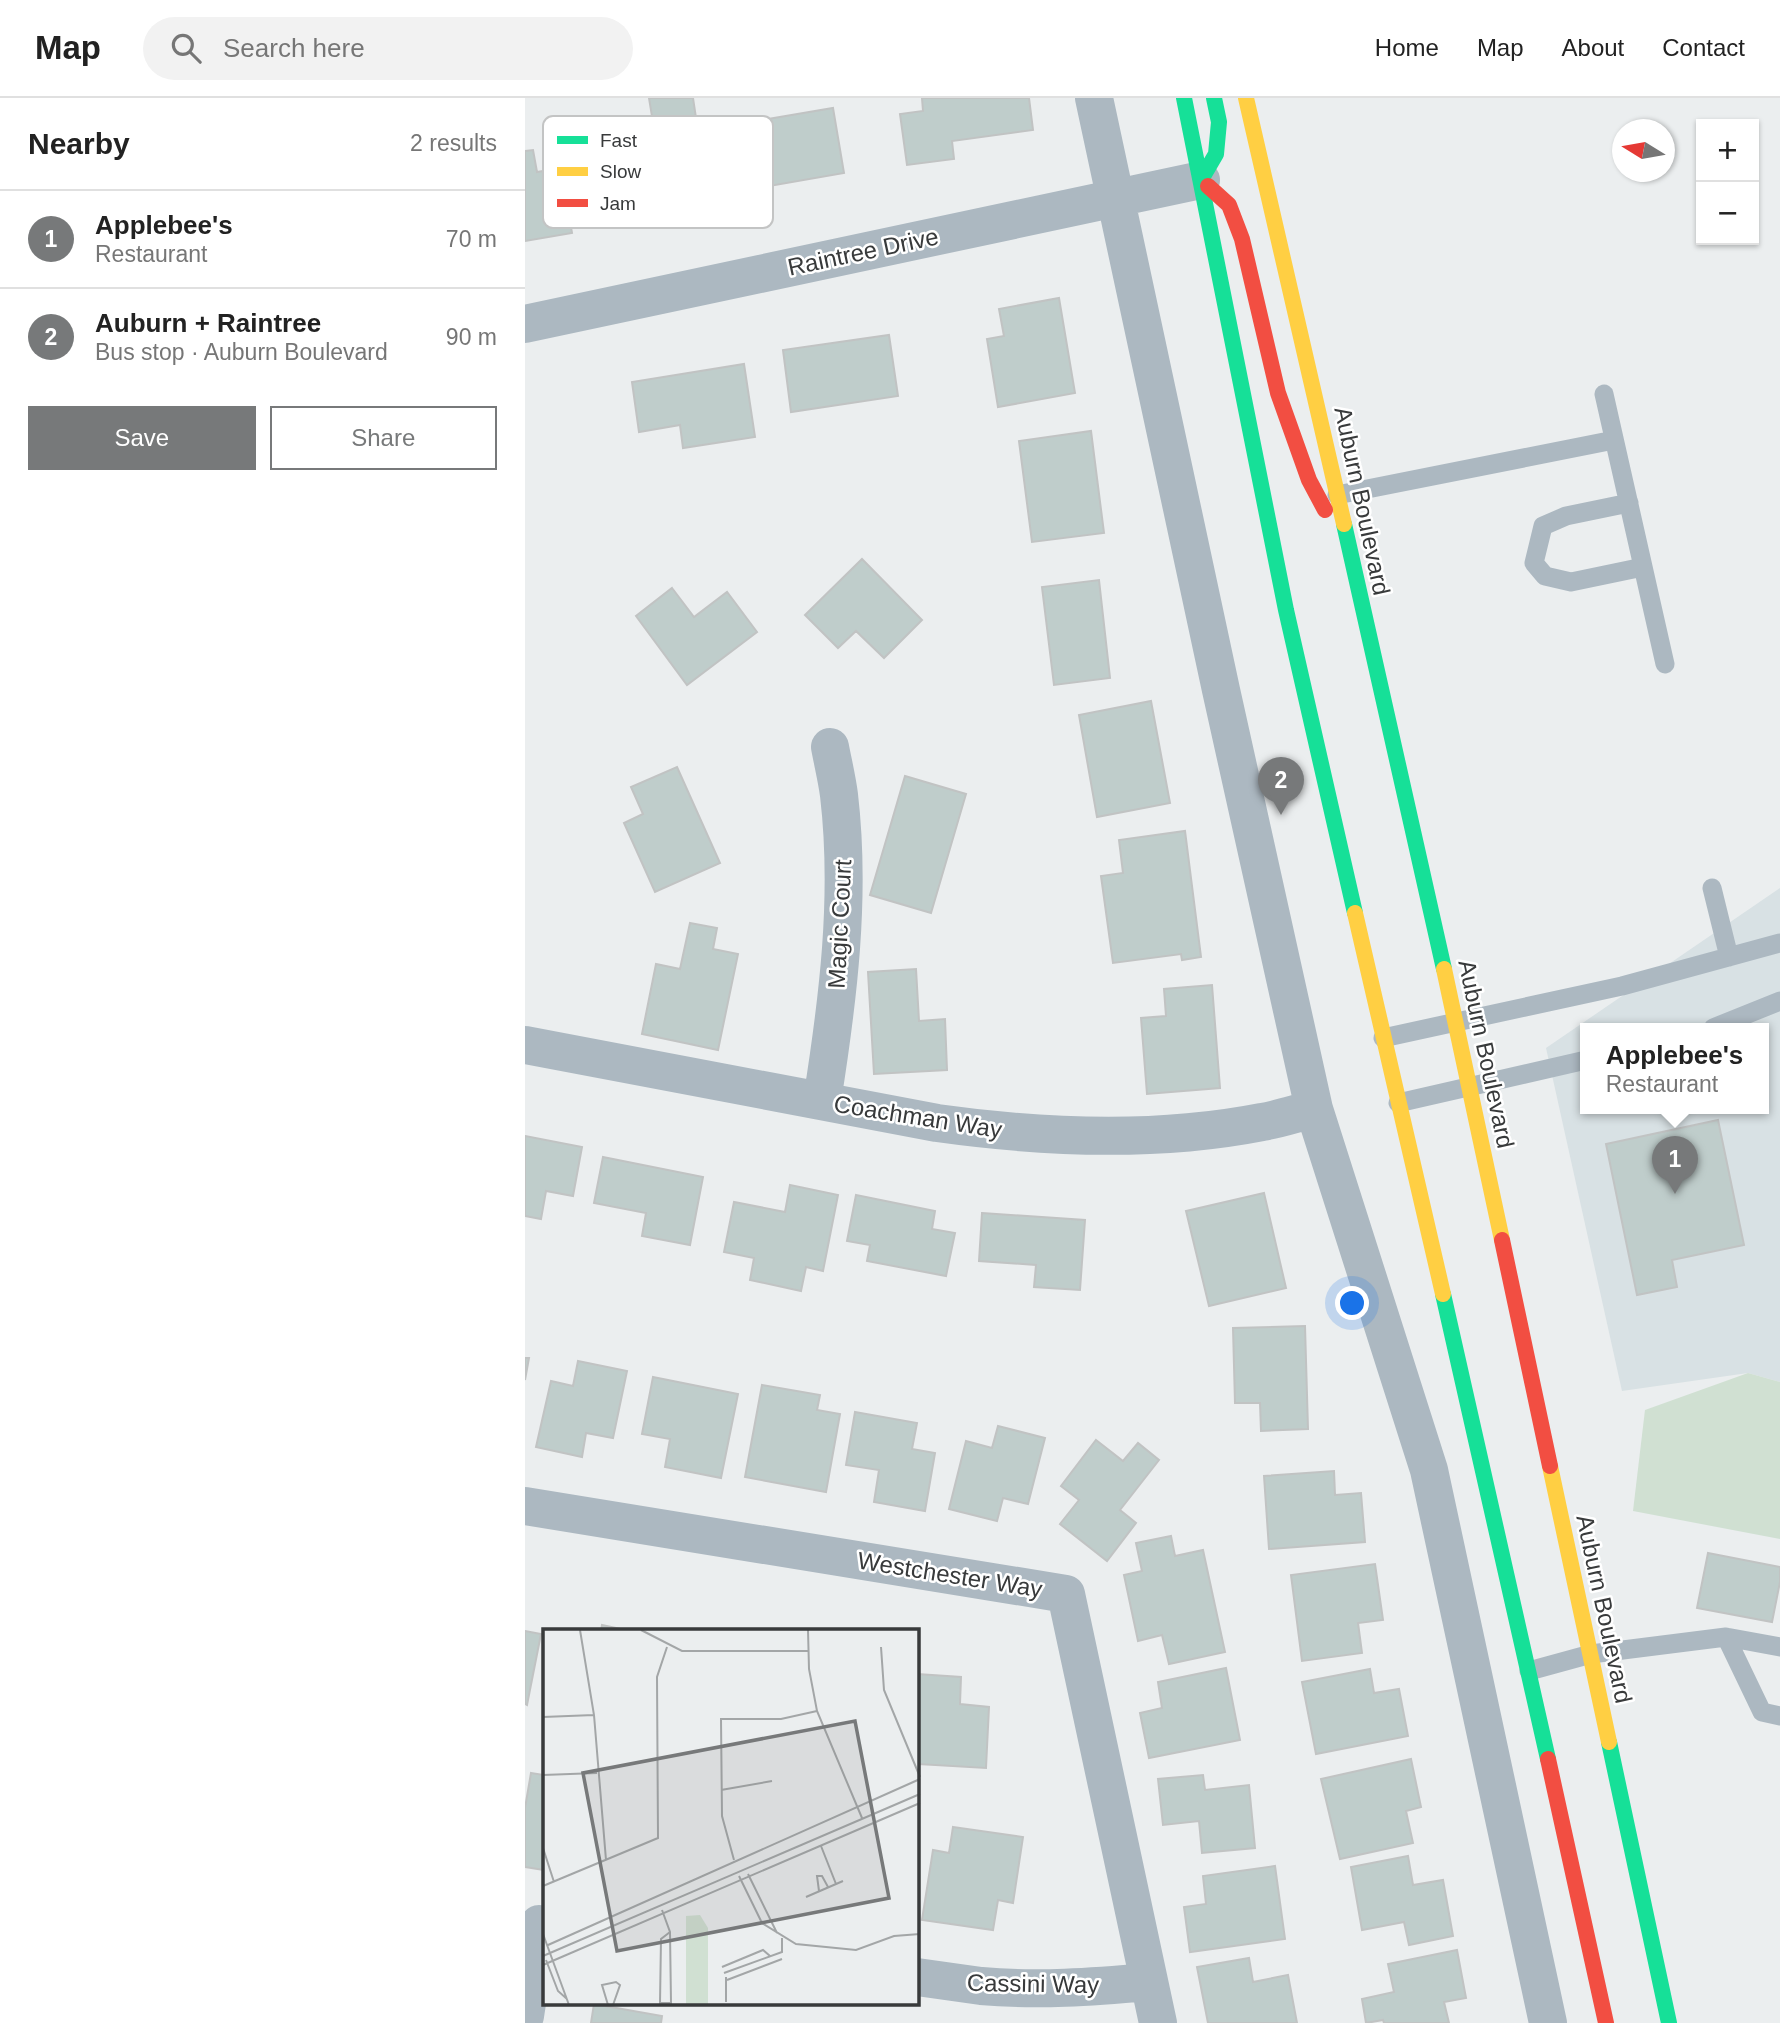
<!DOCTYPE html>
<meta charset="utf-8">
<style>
:root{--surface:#fff;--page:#f2f2f2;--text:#222;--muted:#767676;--line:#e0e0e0;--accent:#77797a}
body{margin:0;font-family:Arial,sans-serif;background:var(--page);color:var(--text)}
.controls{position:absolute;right:21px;top:21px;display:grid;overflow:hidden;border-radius:0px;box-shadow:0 2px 5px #0004}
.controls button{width:63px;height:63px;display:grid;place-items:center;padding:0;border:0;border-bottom:2px solid var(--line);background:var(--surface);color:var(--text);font:35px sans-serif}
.compass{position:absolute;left:1087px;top:21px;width:63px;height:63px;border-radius:50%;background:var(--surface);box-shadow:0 2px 5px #0004;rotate:281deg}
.you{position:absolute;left:828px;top:1206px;width:24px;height:24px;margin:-18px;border:5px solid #fff;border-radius:50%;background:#1a73e8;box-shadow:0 0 0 10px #1a73e833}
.badge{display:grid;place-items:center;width:46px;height:46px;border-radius:50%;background:var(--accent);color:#fff;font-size:23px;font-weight:700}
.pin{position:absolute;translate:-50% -58px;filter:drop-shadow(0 2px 4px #0008)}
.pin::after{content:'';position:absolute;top:37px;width:24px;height:21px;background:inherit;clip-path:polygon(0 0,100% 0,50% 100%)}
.popup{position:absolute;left:1055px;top:925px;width:189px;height:91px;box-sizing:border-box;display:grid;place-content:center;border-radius:0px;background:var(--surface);filter:drop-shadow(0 2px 5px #0005);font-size:23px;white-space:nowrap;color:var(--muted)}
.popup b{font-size:26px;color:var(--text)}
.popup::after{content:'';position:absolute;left:50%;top:100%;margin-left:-14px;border:14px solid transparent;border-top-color:var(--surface)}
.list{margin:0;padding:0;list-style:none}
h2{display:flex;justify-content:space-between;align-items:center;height:91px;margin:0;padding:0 28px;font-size:30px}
h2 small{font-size:23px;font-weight:400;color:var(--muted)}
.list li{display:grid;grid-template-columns:46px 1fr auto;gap:21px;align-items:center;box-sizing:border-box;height:98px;padding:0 28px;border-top:2px solid var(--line)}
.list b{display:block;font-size:26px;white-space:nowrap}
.list p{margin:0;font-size:23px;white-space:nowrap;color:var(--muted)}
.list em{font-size:23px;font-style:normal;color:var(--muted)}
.actions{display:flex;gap:14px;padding:21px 28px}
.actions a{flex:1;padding:16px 0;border:2px solid var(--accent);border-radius:0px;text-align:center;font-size:24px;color:var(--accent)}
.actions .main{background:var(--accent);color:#fff}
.icon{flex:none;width:38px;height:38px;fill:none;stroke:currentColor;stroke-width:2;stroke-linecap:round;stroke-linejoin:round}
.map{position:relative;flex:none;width:1255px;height:1925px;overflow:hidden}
header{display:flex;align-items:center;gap:42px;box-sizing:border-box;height:98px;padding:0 35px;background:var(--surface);border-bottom:2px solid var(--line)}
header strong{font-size:33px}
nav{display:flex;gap:38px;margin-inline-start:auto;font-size:24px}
.search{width:490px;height:63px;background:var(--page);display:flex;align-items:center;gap:18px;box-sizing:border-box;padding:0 24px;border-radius:38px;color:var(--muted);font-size:26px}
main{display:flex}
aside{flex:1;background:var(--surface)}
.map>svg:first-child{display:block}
.built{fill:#d8e1e4;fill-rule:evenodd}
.green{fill:#d0e0d2}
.building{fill:#bfcdcb;stroke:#c1c3c3;stroke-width:2}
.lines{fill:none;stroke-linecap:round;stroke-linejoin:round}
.lane{stroke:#acb8c1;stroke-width:19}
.street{stroke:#acb8c1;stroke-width:38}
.fast{stroke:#16e098;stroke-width:16}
.slow{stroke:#ffcf43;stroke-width:16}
.jam{stroke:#f24e42;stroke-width:16}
.labels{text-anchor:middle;stroke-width:5;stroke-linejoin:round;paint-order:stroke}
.street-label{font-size:24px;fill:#383a3b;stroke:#fff}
.inset-road{fill:none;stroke:#a3a6a7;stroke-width:2}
.view{fill:#77797a;fill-opacity:0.15;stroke:#77797a;stroke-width:3.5}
.inset-edge{fill:none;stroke:#383a3b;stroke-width:3.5}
.key{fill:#fff;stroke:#c3c4c4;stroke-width:2}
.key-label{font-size:19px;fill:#383a3b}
</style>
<header>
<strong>Map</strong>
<div class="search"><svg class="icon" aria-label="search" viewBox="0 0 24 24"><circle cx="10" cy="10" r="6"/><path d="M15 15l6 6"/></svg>Search here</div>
<nav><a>Home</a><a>Map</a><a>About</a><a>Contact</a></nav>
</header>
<main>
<aside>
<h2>Nearby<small>2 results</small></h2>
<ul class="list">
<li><span class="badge">1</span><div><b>Applebee's</b><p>Restaurant</p></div><em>70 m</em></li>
<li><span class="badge">2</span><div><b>Auburn + Raintree</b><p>Bus stop · Auburn Boulevard</p></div><em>90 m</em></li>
</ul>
<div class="actions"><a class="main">Save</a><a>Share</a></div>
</aside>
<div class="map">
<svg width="1255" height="1925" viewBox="0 0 1255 1925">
<rect width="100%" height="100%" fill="#ebeeef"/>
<path class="built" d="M 1255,790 L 1255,1284 L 1223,1275 L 1097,1293 L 1021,950 ZM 1061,930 L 1239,930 L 1239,1010 L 1061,1010 Z"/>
<path class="green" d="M 1223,1275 L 1255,1284 L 1255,1441 L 1108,1413 L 1120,1312 Z"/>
<path class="building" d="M 124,0 L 168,0 L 184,106 L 63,125 L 56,73 L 134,61 Z
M 397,0 L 504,0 L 508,32 L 427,43 L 429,61 L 382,67 L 375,16 L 398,13 Z
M 308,10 L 319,75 L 216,93 L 208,45 L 234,40 L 231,23 Z
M 8,52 L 12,74 L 36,70 L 47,135 L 0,143 L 0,53 Z
M 534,200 L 550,295 L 473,309 L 462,241 L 479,238 L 474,211 Z
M 364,237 L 373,298 L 266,314 L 258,252 Z
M 219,266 L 230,339 L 158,350 L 155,327 L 114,334 L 107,284 Z
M 566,333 L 579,435 L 507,444 L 494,343 Z
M 337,461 L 397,522 L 359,560 L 331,533 L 313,550 L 280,517 Z
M 574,482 L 585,580 L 529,587 L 517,489 Z
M 147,490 L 169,519 L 202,494 L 232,534 L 162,587 L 111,518 Z
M 626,603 L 645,705 L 572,719 L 554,617 Z
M 152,669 L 195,765 L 130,794 L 99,725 L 118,716 L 106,689 Z
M 380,678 L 441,696 L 406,815 L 345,797 Z
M 660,733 L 676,859 L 657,862 L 656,856 L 588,865 L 576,778 L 598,775 L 594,742 Z
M 165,825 L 192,830 L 188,851 L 213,856 L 193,952 L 117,936 L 131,866 L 155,871 Z
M 391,871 L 394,923 L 420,921 L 422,972 L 349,976 L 343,874 Z
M 687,887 L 695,990 L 622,996 L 616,920 L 641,918 L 639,891 Z
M 1193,1022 L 1219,1147 L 1147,1162 L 1152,1189 L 1112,1197 L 1081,1046 Z
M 0,1038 L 57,1049 L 48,1098 L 21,1093 L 16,1121 L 0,1118 Z
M 78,1059 L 178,1079 L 165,1147 L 117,1138 L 121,1115 L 69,1105 Z
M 265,1087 L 313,1097 L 298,1173 L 281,1169 L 276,1193 L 225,1182 L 229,1160 L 199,1154 L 209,1104 L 260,1114 Z
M 739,1095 L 761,1190 L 684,1208 L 661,1113 Z
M 331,1097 L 410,1113 L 407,1131 L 430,1135 L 421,1178 L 342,1163 L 345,1147 L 322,1143 Z
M 457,1115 L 560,1122 L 555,1192 L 509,1189 L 511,1167 L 454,1163 Z
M 780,1228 L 783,1331 L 736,1333 L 735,1305 L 710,1305 L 708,1230 Z
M 0,1260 L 4,1260 L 0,1282 Z
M 53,1263 L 102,1273 L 88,1340 L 61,1335 L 57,1359 L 11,1349 L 26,1283 L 48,1288 Z
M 128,1279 L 213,1296 L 196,1380 L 140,1369 L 145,1341 L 117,1336 Z
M 237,1287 L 295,1297 L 292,1312 L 315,1316 L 301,1394 L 220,1379 Z
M 330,1314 L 392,1325 L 387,1351 L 410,1355 L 400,1413 L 349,1404 L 354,1372 L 321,1367 Z
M 473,1328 L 520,1340 L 503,1406 L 478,1400 L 472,1423 L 424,1411 L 441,1343 L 467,1350 Z
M 571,1342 L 598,1363 L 613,1345 L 634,1362 L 595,1412 L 611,1425 L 582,1463 L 535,1426 L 554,1402 L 536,1388 Z
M 809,1373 L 810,1397 L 836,1395 L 840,1444 L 744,1451 L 739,1378 Z
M 646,1438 L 650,1458 L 678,1452 L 700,1554 L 644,1566 L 637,1537 L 613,1543 L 599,1477 L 617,1473 L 611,1445 Z
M 1183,1455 L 1255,1469 L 1255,1484 L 1247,1524 L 1172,1510 Z
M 850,1466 L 858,1522 L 833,1525 L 837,1555 L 777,1563 L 766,1477 Z
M 77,1527 L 105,1533 L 76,1533 Z
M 0,1533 L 16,1536 L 2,1607 L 0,1606 Z
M 701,1570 L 715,1642 L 624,1660 L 615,1615 L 637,1610 L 633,1584 Z
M 845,1571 L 849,1595 L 874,1591 L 883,1638 L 791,1656 L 777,1584 Z
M 392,1576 L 436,1579 L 435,1606 L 464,1609 L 461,1670 L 393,1666 L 392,1694 Z
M 886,1661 L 896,1709 L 881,1713 L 888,1745 L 815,1761 L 796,1681 Z
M 6,1675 L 19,1677 L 19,1772 L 0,1769 L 0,1710 Z
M 678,1677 L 680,1692 L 724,1687 L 730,1750 L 677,1755 L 674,1723 L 638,1727 L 633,1681 Z
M 428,1729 L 498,1739 L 488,1805 L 473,1802 L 468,1832 L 397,1822 L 408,1752 L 424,1755 Z
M 883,1758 L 888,1787 L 918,1782 L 928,1838 L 884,1847 L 879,1824 L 837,1832 L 826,1769 Z
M 750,1768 L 760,1841 L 665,1854 L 659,1809 L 681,1806 L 678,1778 Z
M 932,1852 L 941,1900 L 919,1904 L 924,1925 L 859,1925 L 858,1922 L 841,1925 L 837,1901 L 869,1894 L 863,1866 Z
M 724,1860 L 728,1884 L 763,1877 L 772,1925 L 683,1925 L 672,1869 Z
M 69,1906 L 137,1918 L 136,1925 L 66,1925 Z"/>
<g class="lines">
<path class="lane" d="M 1079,296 L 1140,566
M 812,397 L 1089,342
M 1104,405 L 1041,418 L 1018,428 L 1009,465 L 1020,478 L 1046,484 L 1118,469
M 1187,790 L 1204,859
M 1188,930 L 1255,903
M 858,940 L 1097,888 L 1255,845
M 873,1005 L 1061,962
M 1201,1539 L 1237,1614 L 1255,1618
M 1004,1573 L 1066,1556 L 1201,1539 L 1255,1549"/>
<path class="street" d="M 569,0 L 696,592 L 789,1011 L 904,1372 L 1023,1925
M 0,226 L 676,82
M 0,947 L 412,1025 C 519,1040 630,1045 737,1024 C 755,1021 772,1015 789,1011
M 297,1003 C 313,902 326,799 314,697 C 312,681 308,665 305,649
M 0,1408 L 541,1496 L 633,1925
M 392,1879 C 413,1882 435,1885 456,1888 C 512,1893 568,1889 624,1884
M 0,1918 L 14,1826"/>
<path class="fast" d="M 659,0 L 761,512 L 830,815
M 677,80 L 691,56 L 694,24 L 689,0
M 819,426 L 919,871
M 918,1196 L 1023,1661
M 1084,1644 L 1144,1925"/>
<path class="slow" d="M 721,0 L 819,426
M 830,815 L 918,1196
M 919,871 L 977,1142
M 1025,1368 L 1084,1644"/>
<path class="jam" d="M 683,88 L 704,107 L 717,141 L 753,295 L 784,382 L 800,412
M 977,1142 L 1025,1368
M 1023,1661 L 1081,1925"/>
</g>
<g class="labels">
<g class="street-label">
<text transform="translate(338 154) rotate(-12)" y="8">Raintree Drive</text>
<text transform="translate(837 403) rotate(78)" y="8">Auburn Boulevard</text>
<text transform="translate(315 826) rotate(-87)" y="8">Magic Court</text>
<text transform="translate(961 956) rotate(78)" y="8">Auburn Boulevard</text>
<text transform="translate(393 1019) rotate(9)" y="8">Coachman Way</text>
<text transform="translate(425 1477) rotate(9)" y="8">Westchester Way</text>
<text transform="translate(1079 1511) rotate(78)" y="8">Auburn Boulevard</text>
<text transform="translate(508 1886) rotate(1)" y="8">Cassini Way</text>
</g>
</g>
<g transform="translate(18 1531)">
<rect width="376" height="376" fill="#ebeeef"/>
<path d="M 157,286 L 165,299 L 165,376 L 143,376 L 143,287 Z" fill="#d0e0d2"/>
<path class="inset-road" d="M 37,1 L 51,86 L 63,231M 98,1 L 139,22 L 265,22M 265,1 L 266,40 L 274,82 L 319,189M 338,18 L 341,61 L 377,148M 0,88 L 51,86M 0,146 L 54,144M 178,161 L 229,152M 278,217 L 293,255M 0,219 L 11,253M 191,231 L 179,187 L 178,90 L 238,90 L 274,82M 205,245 L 234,304M 196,247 L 219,294 L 253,315 L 313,321 L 351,307 L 377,305M 0,257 L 115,209 L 114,48 L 124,18M 276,262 L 274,247 L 279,247 L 285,258M 263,268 L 300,252M 119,281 L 127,303 L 128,374 L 117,374 L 118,310 L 127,303M 0,305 L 26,376M 5,316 L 377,150M 0,327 L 377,165M 3,331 L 15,362 L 24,370M 0,336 L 377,174M 179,338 L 220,321 L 227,327M 181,344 L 239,323 L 239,309M 184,351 L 239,330M 183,373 L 183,348M 65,376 L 59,356 L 73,353 L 77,356 L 70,376"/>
<path class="view" d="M 312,92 L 346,269 L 74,322 L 40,144 Z"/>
<rect width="376" height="376" class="inset-edge"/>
</g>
<rect x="18" y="18" width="230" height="112" rx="10" class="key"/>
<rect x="32" y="38" width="31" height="8" fill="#16e098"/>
<rect x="32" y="69" width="31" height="9" fill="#ffcf43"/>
<rect x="32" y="101" width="31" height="8" fill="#f24e42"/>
<g class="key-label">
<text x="75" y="49">Fast</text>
<text x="75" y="80">Slow</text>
<text x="75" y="112">Jam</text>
</g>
</svg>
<div class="controls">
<button>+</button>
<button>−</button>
</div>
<svg class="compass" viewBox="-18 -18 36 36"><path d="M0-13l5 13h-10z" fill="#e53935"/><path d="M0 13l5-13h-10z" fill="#767676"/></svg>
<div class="you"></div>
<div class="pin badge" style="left:1150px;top:1096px">1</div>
<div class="popup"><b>Applebee's</b>Restaurant</div>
<div class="pin badge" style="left:756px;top:717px">2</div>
</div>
</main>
